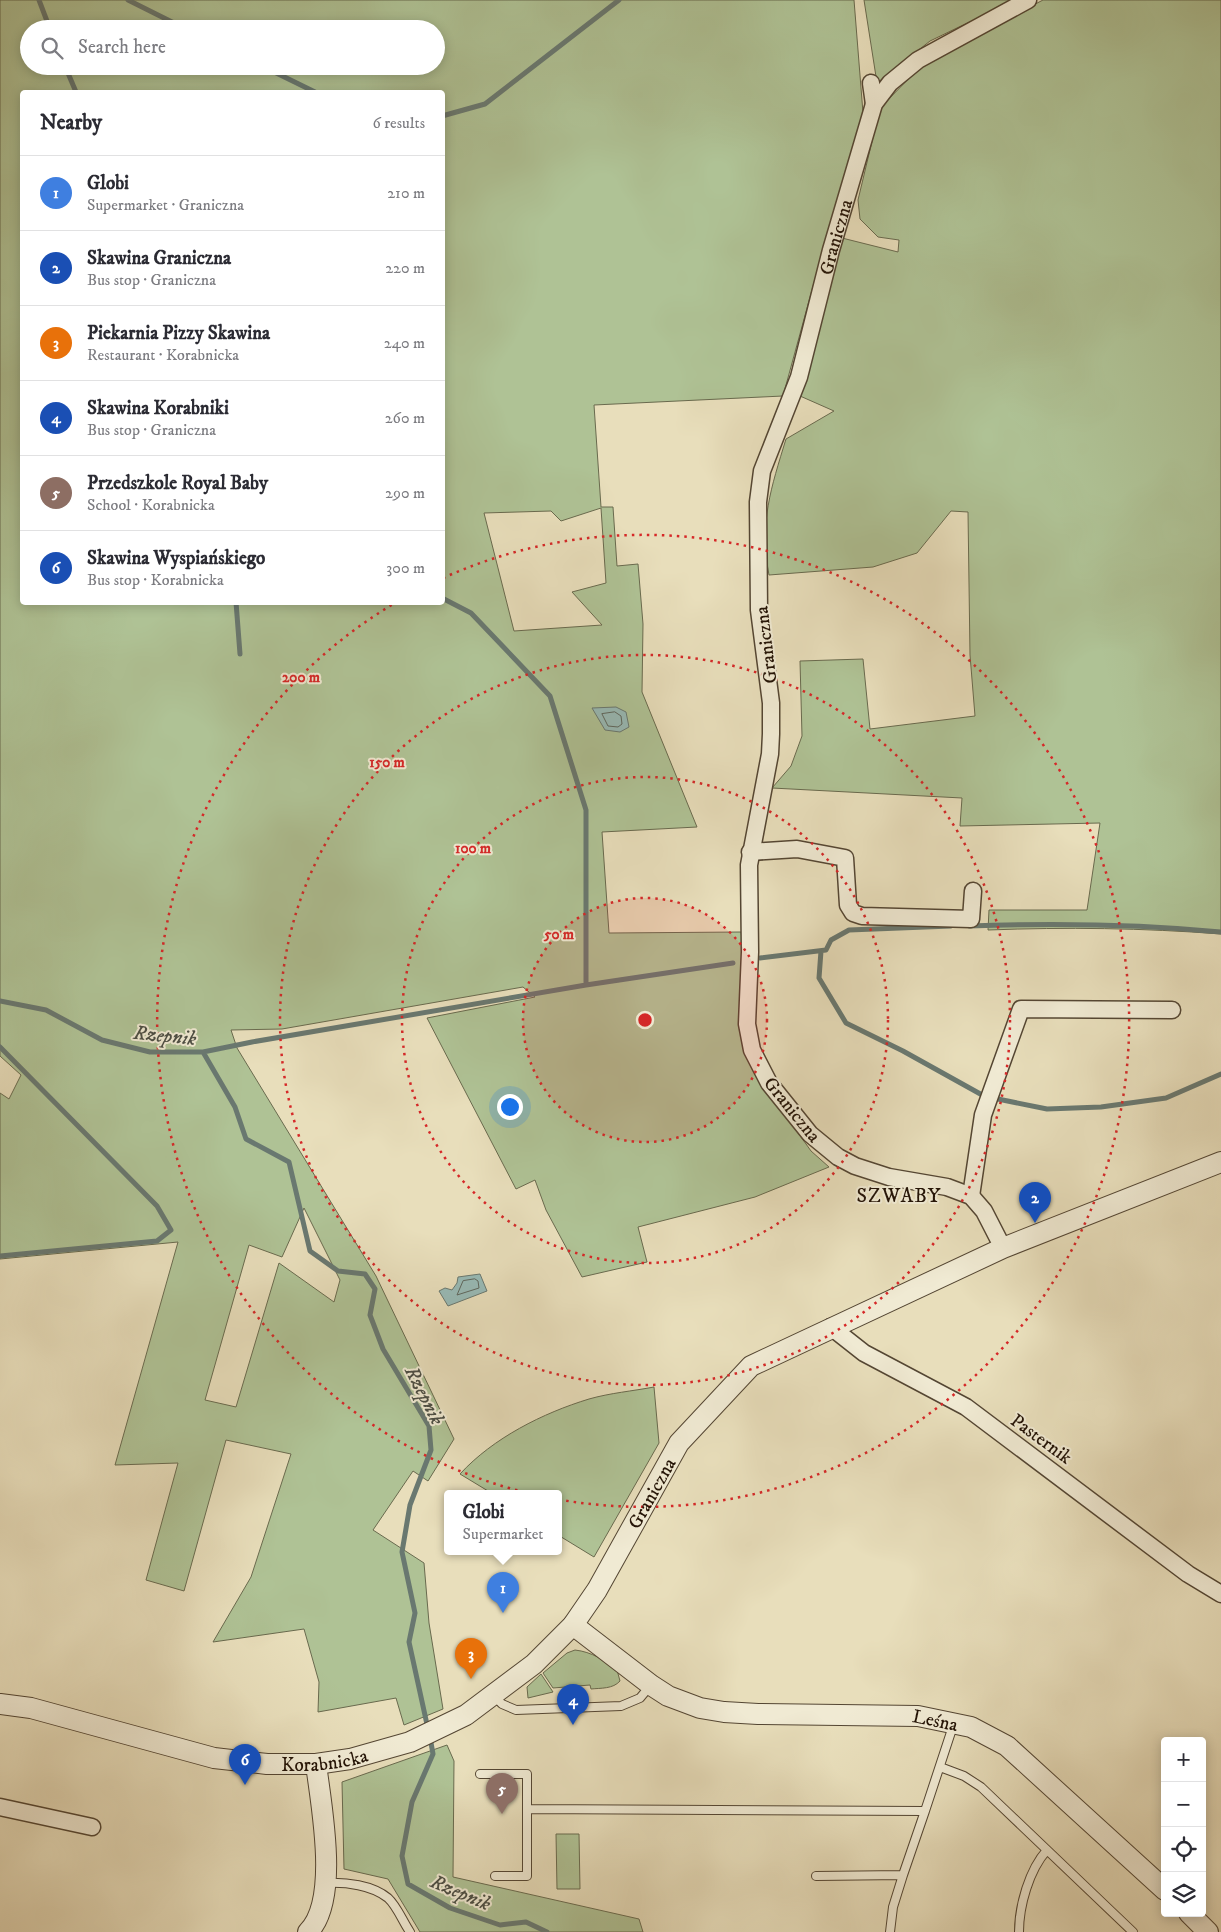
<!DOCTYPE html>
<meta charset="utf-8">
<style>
:root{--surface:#fff;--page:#f2f2f3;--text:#2b2b33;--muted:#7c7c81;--line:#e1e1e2;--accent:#2563eb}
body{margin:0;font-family:"IM FELL DW Pica",serif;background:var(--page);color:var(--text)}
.controls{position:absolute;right:15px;bottom:15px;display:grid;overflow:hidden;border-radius:5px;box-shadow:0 2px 12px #0003}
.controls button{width:45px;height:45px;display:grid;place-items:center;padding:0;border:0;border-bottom:1px solid var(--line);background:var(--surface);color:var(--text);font:25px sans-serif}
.you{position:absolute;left:509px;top:1106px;width:18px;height:18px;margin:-12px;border:4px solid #fff;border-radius:50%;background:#1a73e8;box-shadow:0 0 0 8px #1a73e833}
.badge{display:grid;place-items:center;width:32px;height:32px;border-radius:50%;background:var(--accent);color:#fff;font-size:16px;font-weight:700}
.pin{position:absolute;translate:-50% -41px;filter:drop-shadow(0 1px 2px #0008)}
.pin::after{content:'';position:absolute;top:26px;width:18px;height:15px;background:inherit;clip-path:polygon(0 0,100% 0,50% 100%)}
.popup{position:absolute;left:444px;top:1490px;width:118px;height:65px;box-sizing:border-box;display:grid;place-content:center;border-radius:5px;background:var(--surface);filter:drop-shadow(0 1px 4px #0005);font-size:16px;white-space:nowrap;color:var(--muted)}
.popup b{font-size:19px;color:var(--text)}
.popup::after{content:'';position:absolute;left:50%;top:100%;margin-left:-10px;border:10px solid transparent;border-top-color:var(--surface)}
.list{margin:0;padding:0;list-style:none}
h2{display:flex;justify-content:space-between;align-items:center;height:65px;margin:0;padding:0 20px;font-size:21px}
h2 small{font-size:16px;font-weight:400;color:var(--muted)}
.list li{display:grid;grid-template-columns:32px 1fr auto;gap:15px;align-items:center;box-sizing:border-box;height:75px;padding:0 20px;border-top:1px solid var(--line)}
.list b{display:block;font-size:19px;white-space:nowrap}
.list p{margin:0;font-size:16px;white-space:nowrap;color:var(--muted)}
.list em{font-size:16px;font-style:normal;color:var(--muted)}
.icon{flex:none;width:28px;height:28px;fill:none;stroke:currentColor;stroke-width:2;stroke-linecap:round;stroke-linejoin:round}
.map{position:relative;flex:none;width:1221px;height:1932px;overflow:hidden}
.search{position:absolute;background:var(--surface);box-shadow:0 2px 12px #0003;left:20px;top:20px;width:425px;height:55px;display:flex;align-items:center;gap:12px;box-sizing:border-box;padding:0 18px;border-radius:28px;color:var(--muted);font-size:19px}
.panel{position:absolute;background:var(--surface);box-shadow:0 2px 12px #0003;left:20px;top:90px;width:425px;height:515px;border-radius:5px}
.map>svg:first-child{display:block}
.green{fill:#afc295;stroke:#696a4e;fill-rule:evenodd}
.water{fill:#98bbb7;stroke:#697870}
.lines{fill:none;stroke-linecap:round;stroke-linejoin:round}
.shore{stroke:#5e675e;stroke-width:1}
.stream{stroke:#697870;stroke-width:5}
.service-casing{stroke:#544633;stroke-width:10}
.minor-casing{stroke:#544633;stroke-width:19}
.tertiary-casing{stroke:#544633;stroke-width:22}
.service{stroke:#f0ead3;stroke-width:8}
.minor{stroke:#f0ead3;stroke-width:16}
.tertiary{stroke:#f0ead3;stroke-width:20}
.ring{fill:none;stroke:#d62828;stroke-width:2.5;stroke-dasharray:2.5 5}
.labels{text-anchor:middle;stroke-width:4;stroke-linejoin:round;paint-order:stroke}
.street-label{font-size:19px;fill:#231306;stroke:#f0ead3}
.water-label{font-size:20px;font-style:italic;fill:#4c4e44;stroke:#f0ead3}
.neighbourhood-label{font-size:20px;letter-spacing:1px;fill:#231306;stroke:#f0ead3}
.centre{fill:#d62828;stroke:#f0ead3;stroke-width:2.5}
.ring-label{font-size:15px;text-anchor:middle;font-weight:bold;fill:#d62828;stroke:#f0ead3;stroke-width:4;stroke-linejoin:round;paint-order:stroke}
</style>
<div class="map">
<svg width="1221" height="1932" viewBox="0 0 1221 1932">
<rect width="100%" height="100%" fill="#e8debb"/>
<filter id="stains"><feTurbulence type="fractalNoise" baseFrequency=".004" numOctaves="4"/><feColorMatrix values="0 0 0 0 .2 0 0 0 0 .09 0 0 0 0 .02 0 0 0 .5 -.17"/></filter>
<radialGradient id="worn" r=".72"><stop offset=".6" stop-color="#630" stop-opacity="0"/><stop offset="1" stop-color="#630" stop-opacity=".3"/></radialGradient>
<path class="green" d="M 0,0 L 854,0 L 863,113 L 834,225 L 821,257 L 783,396 L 594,405 L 601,507 L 613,507 L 617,566 L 638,564 L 643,624 L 642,692 L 697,827 L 602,832 L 609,933 L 741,932 L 764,1085 L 811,1151 L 829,1167 L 755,1197 L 638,1227 L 647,1262 L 582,1277 L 546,1210 L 535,1180 L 516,1189 L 427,1018 L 535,997 L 523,987 L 282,1029 L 231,1030 L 237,1048 L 376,1276 L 454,1439 L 428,1481 L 413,1471 L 373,1530 L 424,1563 L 429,1623 L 443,1709 L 404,1725 L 396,1698 L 318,1712 L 319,1682 L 304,1629 L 213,1642 L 251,1577 L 291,1454 L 226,1440 L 184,1591 L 146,1580 L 178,1463 L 115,1465 L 178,1242 L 0,1259 L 0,1093 L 9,1099 L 21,1075 L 0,1056 ZM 29,29 L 436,29 L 436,66 L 29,66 ZM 22,92 L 442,92 L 442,602 L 22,602 ZM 601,508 L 606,583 L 572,592 L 602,625 L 514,631 L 484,513 L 551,511 L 561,521 ZM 304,1208 L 340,1280 L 334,1302 L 279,1263 L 236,1407 L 205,1400 L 249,1245 L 282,1257 Z
M 864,0 L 1015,0 L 930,41 L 877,83 Z
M 1043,0 L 1221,0 L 1221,934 C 1143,928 1066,927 988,930 L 989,910 L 1087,910 L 1100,823 L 960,826 L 962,798 L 772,788 L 791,766 L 802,736 L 800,661 L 863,659 L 870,729 L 975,716 L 970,655 L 968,512 L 951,511 L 917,553 L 873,567 L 769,575 C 759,523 771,488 786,439 L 834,411 L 800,396 L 842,238 L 898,252 L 899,240 L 878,237 L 860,219 L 858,200 L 880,108 L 925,62 Z
M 654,1387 L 659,1443 L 594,1557 L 558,1535 L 558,1494 L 493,1494 L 460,1474 C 493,1438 543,1413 589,1399 C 610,1393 633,1391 654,1387 Z
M 575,1650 C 592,1652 604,1660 617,1670 L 620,1681 C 613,1689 601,1688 591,1689 L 590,1685 L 553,1688 L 543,1673 L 567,1653 Z
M 541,1674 L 553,1692 L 528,1698 L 527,1687 Z
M 447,1745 L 454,1761 L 453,1877 L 639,1919 L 643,1932 L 420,1932 L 388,1879 L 344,1869 L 342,1782 Z
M 556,1834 L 579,1834 L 580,1889 L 557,1889 Z"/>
<path class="water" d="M 616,707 L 626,712 L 629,727 L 620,732 L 605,730 L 592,708 Z
M 480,1274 L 487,1291 L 448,1306 L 439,1291 L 445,1288 L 452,1290 L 457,1283 L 458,1277 Z"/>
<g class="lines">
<path class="shore" d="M 615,712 L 621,716 L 622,724 L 618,727 L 608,726 L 602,714 Z
M 475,1279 L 478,1281 L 479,1288 L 457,1295 L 463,1281 Z"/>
<path class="stream" d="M 39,0 L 50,29
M 128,0 L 186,29
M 65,66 L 76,92
M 262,66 L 315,92
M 442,116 L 485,104 L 619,0
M 442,598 L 471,613 L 550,696 L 586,810 L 586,985
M 236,602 L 240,654
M 969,926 C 1054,923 1137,924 1221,932
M 821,951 L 819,978 L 846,1023 L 903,1051 L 984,1096
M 760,958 L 826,950 L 831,940 L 849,930 L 951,926
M 0,1001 L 46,1010 L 102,1040 L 150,1052 L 203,1052 L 235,1107 L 246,1139 L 289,1162 L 310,1251 L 338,1271 L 365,1274 L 375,1289 L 370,1315 L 383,1349 L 429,1426 L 431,1450 L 410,1505 L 402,1552 L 415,1613 L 409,1642 L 428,1729
M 0,1047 L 157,1206 L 171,1230 L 157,1241 L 0,1256
M 203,1052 L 252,1042 L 586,985 L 733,963
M 993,1098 L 1047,1109 L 1101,1107 L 1166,1098 L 1221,1074
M 430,1737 L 433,1754 L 412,1802 L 402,1856 L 408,1884 L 450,1908 L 500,1925 L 526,1922 L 547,1932"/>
<g class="service-casing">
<path id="service" d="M 493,1695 L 502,1704 L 516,1710 L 621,1706 L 640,1698 L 650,1686
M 940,1767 L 964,1776 L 981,1787 L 1133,1932
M 480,1774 L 527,1774 L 527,1876 L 495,1876
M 527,1809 L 925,1811 L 954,1723
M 816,1876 L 903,1875 L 925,1811
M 326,1883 C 346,1882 372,1885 388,1898 C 397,1906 403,1922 410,1932
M 890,1932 L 893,1907 L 903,1875
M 1019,1932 C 1019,1906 1029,1870 1047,1850"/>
</g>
<g class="minor-casing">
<g id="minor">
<path d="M 871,83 L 874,104"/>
<path d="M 750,852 L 797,849 L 845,858 L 848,905 L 853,913 L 862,916 L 971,919 L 973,891"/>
<path d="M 971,1196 L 983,1115 L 1021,1009 L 1172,1010"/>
<path id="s1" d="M 1003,1248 L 984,1211 L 971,1196 L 947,1187 L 889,1177 L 855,1166 L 838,1157 L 810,1134 L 769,1083 L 752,1050 L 747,1024 L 750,952 L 749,865 L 770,754 L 771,734 L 771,703 L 759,610 L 758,502 L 762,471 L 799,377 L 831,250 L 874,104 L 890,83 L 918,60 L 1028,0"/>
<path d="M 831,1327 L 864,1353 L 966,1407 L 1188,1574 L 1221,1594"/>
<path d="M 0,1807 L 92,1827"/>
</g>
</g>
<g class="tertiary-casing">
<g id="tertiary">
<path id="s2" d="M 573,1625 L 651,1685 L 668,1696 L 700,1708 L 724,1712 L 758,1714 L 918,1716 L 971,1727 L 1007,1746 L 1165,1890"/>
<path id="s3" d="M 0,1704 L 31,1708 L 214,1758 L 267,1764 L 316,1764 L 350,1759 L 410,1742 L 466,1715 L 534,1664 L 573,1625 L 597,1590 L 679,1443 L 751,1366 L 1003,1248 L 1221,1162"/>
<path d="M 1189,1913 L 1208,1932"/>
<path d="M 308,1932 C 340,1900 321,1805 316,1764"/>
</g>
</g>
<use href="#service" class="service"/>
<use href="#minor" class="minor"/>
<use href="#tertiary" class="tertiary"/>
</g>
<circle cx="645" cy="1020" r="122" fill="#d62828" fill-opacity=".12"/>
<g class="ring">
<circle cx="645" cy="1020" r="122"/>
<circle cx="645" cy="1020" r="243"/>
<circle cx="645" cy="1020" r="365"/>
<path d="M443 578A486 486 0 1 1 395 603"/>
</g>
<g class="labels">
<g class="street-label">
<text dy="7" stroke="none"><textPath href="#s1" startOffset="1168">Graniczna</textPath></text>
<text transform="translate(765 645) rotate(-97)" y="7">Graniczna</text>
<text transform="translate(793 1109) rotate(51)" y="7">Graniczna</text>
<text transform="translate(1042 1438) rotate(36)" y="7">Pasternik</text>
<text dy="7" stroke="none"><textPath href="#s3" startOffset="776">Graniczna</textPath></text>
<text dy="7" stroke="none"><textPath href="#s2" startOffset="389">Leśna</textPath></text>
<text dy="7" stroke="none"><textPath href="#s3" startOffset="332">Korabnicka</textPath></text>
</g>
<g class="water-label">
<text transform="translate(165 1035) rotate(6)" y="7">Rzepnik</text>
<text transform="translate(425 1395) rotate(63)" y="7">Rzepnik</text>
<text transform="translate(461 1892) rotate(23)" y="7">Rzepnik</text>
</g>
<g class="neighbourhood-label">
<text x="899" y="1202">SZWABY</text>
</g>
</g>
<circle cx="645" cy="1020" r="8" class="centre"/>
<g class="ring-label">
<text x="301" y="682">200 m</text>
<text x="387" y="767">150 m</text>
<text x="473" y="853">100 m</text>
<text x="559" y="939">50 m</text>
</g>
<rect width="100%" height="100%" filter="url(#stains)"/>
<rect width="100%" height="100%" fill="url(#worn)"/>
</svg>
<div class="controls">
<button>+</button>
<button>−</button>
<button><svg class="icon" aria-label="locate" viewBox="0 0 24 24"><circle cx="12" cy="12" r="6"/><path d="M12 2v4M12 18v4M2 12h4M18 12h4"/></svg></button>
<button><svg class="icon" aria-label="layers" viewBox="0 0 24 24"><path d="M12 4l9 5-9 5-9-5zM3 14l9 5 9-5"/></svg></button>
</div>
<div class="you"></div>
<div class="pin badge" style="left:503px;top:1613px;background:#3f7fe0">1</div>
<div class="popup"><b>Globi</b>Supermarket</div>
<div class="pin badge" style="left:1035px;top:1223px;background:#1a4fb4">2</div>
<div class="pin badge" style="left:471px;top:1679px;background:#e8710a">3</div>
<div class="pin badge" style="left:573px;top:1725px;background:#1a4fb4">4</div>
<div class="pin badge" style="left:502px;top:1814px;background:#8d6e63">5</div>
<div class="pin badge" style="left:245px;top:1785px;background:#1a4fb4">6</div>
<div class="search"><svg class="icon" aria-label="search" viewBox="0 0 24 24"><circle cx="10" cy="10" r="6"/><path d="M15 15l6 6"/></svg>Search here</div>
<section class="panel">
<h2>Nearby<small>6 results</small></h2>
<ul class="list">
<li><span class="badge" style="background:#3f7fe0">1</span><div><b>Globi</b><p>Supermarket · Graniczna</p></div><em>210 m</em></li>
<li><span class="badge" style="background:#1a4fb4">2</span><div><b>Skawina Graniczna</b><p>Bus stop · Graniczna</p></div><em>220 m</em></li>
<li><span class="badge" style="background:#e8710a">3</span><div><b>Piekarnia Pizzy Skawina</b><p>Restaurant · Korabnicka</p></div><em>240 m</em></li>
<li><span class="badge" style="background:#1a4fb4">4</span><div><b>Skawina Korabniki</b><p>Bus stop · Graniczna</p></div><em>260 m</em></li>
<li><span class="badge" style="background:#8d6e63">5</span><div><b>Przedszkole Royal Baby</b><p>School · Korabnicka</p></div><em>290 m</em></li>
<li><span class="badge" style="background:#1a4fb4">6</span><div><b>Skawina Wyspiańskiego</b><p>Bus stop · Korabnicka</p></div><em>300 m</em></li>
</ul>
</section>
</div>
